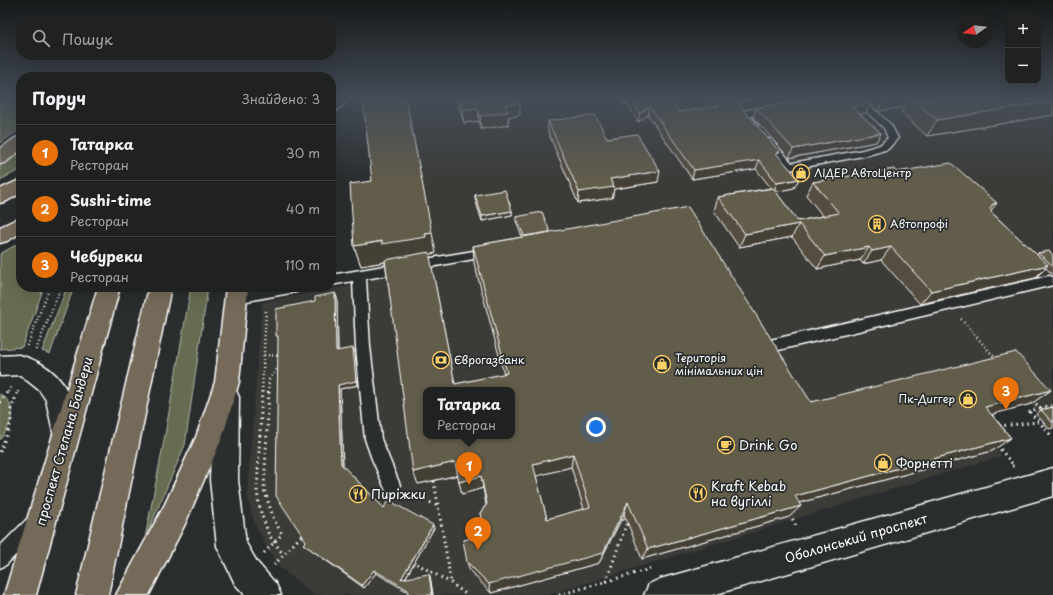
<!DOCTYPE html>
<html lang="uk">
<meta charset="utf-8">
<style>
:root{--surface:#202222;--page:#282a2a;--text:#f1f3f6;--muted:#a2a4a5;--line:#3d3f40;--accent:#ffd166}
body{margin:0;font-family:"Playpen Sans",sans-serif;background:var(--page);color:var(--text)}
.controls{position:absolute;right:12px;top:12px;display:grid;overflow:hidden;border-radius:8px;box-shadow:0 4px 16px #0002}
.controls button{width:36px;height:36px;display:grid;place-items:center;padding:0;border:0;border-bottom:1px solid var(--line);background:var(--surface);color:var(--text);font:20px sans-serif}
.compass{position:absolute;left:957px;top:12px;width:36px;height:36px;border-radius:50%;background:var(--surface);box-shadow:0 4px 16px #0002;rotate:256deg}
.you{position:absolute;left:596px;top:427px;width:14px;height:14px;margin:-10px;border:3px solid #fff;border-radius:50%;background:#1a73e8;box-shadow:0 0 0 6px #1a73e833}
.badge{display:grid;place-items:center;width:26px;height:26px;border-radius:50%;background:var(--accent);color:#fff;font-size:13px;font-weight:700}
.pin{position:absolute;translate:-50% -33px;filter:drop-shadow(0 1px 2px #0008)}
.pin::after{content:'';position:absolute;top:21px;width:14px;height:12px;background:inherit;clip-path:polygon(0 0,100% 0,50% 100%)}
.popup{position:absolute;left:423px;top:387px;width:92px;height:52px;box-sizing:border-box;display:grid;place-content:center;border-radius:8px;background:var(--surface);filter:drop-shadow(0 1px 3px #0005);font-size:13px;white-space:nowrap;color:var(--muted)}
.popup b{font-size:15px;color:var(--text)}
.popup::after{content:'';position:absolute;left:50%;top:100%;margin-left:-8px;border:8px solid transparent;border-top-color:var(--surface)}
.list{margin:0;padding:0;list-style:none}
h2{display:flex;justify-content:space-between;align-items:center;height:52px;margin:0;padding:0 16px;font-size:17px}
h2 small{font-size:13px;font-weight:400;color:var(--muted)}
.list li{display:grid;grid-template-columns:26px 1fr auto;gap:12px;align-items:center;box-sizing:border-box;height:56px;padding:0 16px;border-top:1px solid var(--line)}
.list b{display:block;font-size:15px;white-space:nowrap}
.list p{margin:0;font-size:13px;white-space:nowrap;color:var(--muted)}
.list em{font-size:13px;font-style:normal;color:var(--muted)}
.icon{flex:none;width:22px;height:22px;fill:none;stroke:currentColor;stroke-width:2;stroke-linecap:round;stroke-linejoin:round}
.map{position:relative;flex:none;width:1053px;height:595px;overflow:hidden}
.search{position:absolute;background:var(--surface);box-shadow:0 4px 16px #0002;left:16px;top:16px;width:320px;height:44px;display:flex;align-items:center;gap:10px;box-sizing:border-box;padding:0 14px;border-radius:16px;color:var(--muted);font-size:15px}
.panel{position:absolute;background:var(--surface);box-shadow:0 4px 16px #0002;left:16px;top:72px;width:320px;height:220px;border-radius:16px}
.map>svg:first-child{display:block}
.built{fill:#3b3b37;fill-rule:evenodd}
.green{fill:#666c51;stroke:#b2b6a8}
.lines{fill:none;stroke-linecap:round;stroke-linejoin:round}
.service-casing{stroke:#fff;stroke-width:3}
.minor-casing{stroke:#fff;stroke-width:3}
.secondary-casing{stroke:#fff;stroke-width:3}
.primary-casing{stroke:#fff;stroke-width:3}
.path-far2{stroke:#fff;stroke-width:2;stroke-dasharray:1 2.5;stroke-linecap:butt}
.path-far1{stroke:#fff;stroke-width:2.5;stroke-dasharray:1 3;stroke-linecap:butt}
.path{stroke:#fff;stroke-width:3;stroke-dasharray:1.5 4;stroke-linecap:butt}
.service{fill:#2a2d2e;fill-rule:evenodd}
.minor{fill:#2a2d2e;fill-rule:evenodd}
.secondary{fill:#2a2d2e;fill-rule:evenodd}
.primary{fill:#746a5a;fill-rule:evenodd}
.wall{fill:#544e40;stroke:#fff;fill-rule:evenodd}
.shaded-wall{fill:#454034;stroke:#fff}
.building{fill:#625b4b;stroke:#fff;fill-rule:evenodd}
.labels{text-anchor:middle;stroke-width:3.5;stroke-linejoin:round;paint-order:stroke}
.poi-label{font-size:11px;fill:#fff;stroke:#2a2d2e;text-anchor:start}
.near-street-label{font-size:13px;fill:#fff;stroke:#2a2d2e}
.near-poi-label{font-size:13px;fill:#fff;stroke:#2a2d2e;text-anchor:start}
</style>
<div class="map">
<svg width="1053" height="595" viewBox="0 0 1053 595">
<rect width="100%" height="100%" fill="#2a2d2e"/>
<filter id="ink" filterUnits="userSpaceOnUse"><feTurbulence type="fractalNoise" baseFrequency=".025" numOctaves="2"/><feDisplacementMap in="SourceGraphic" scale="8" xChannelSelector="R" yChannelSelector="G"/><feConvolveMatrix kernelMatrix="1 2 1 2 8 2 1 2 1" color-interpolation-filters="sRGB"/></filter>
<g filter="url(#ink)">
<path class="built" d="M 390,99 L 1053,99 L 1053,410 L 1036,414 L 1031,404 L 974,421 L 1002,456 L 547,595 L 313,595 L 277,565 L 254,523 L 247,494 L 262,302 L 370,282 L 368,265 L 361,266 L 377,202 ZM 426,390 L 512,390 L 512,436 L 426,436 Z"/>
<path class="green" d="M 0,99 L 21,99 L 21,128 L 0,143 Z
M 21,148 L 21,169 L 0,180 L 0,164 Z
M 21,242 L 21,287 L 44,287 L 22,347 L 0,349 L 0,254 Z
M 67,287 L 74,287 L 50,354 L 42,351 Z
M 191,287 L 208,287 L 185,445 L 145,538 L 163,446 Z
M 0,394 C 20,406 11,425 0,440 Z"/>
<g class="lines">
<g class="service-casing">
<path id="service" d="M 853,99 L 863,99 L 891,125 L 898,138 L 888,149 L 868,155 L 789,170 L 785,169 L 762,141 L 763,139 L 771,139 L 792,163 L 863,150 L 880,145 L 888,138 L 884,128 Z
M 772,106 L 775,107 L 777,109 L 775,111 L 750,116 L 758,125 L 753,128 L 750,127 L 738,114 L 743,111 Z
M 491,248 L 495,249 L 497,252 L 495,255 L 366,279 L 370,347 L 381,439 L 400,485 L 398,491 L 392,493 L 386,491 L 372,459 L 365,439 L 356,347 L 353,281 L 331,285 L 331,275 Z
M 1049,276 L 1053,277 L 1053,285 L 1049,286 L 770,352 L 765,350 L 763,346 L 765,342 L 770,340 Z
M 269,287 L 302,287 L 301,290 L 296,292 L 236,303 L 231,302 L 229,298 L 231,294 L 236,293 Z
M 33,516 L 39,519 L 42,525 L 39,531 L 6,565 L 0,568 L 0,546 L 27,519 Z"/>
</g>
<g class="minor-casing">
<path id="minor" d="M 331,99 L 349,99 L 337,110 L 331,112 Z"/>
</g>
<g class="secondary-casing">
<path id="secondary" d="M 19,355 C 50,363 69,383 75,414 C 78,425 80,429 75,441 L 66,444 L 57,441 L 53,432 L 46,400 L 39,390 L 20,375 L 0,376 L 0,356 Z
M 226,386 L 235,389 L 239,397 L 238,480 L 246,543 L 257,562 L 276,584 L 281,595 L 245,595 L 235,584 L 217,546 L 210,480 L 213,397 L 217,389 Z
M 1053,468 L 1053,496 L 713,595 L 644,595 L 649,584 L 660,579 Z"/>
</g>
<g class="primary-casing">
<path id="primary" d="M 21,137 L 21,150 L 6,162 L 0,164 L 0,149 L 15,138 Z
M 21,179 L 21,193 L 7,201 L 0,203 L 0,189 Z
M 21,217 L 21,233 L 7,241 L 0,243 L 0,227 Z
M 98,287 L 120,287 L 36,595 L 4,595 Z
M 149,287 L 171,287 L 108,595 L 76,595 Z
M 226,287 L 248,287 L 239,382 L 222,438 L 185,524 L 149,595 L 116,595 L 165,504 L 196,437 L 215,382 Z"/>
</g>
<path class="path-far2" d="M 0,102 L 7,99"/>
<path class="path-far1" d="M 961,319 L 996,359
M 27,346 L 50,287
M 36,350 L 61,287
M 264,355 L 280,356
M 8,392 L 11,387
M 18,392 L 19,389
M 262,392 L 266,309
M 268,392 L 269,380 L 280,365"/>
<path class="path" d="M 262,391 L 257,492 L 261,513 L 269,535 L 283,554
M 1032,400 L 1040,408 L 1030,412 L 1039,422 L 1045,420
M 0,403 L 8,391
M 1040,408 L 1053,405
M 999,426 L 1039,422 L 1050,434 L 1053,433
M 997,445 L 1014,466 L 1012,466
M 0,452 L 11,423 L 11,409 L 18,391
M 434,481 L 451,582
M 410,493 L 438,506
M 621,514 L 626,525
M 790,514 L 797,528
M 264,553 L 282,534 L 274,520 L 264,489 L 269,391
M 412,561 L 451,583 L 467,595
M 274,565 L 303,534
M 606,582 L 626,525 L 630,523
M 559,595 L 650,569"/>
<use href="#service" class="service"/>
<use href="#minor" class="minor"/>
<use href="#secondary" class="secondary"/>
<use href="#primary" class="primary"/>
</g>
<path class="wall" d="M 456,99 L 518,99 L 520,115 L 508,117 L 508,125 L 481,129 L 479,121 L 464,123 Z
M 619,99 L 669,99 L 679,112 L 710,108 L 703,99 L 810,99 L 743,110 L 778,156 L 799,179 L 794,188 L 775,191 L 798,221 L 823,216 L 806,195 L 813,182 L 896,172 L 991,210 L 992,213 L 1037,255 L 1038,253 L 1053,255 L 1053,275 L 1046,268 L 1035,278 L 920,304 L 881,260 L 863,264 L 860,260 L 817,269 L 792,237 L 739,247 L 714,211 L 718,197 L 771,188 L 756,169 L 692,179 L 648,115 L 638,122 L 627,104 L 624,105 Z
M 865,99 L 1053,99 L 1053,115 L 927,136 L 901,112 L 905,107 L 878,111 Z
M 756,108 L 866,113 L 860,114 L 881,133 L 876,142 L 789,158 L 753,117 Z
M 548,121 L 607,138 L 658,182 L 614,189 L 612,198 L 578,203 L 548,132 Z
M 475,195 L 512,211 L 512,215 L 482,221 L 475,199 Z
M 516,217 L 550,232 L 811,402 L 1051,390 L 1031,404 L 992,414 L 1011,438 L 992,451 L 799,503 L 789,517 L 642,559 L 624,514 L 599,563 L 491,593 L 470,571 L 467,562 L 485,535 L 480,513 L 486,505 L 483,488 L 462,494 L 458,475 L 418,484 L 385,262 L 361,266 L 354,246 L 436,253 L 429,254 L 455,384 L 504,374 L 474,263 L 473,246 L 522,237 L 516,221 ZM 571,467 L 584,509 L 547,519 L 536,476 Z
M 335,293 L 337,298 L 338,351 L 355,352 L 358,385 L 340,389 L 343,466 L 384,508 L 434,528 L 405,579 L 430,576 L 433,595 L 408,595 L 408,592 L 376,573 L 364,588 L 306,546 L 303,544 L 306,541 Z
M 1053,407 L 1053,428 L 1049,429 L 1036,414 L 1041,410 Z"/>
<path class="shaded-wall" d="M 625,99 L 628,99 L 627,104 L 624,105 Z
M 759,99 L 810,99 L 742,110 L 737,113 L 740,104 L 745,101 Z
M 903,99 L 909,99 L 905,107 L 878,111 L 883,102 Z
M 1053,101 L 1053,115 L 927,136 L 937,120 Z
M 520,103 L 520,115 L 508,117 L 508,125 L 481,129 L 480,116 L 505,105 Z
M 870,104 L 866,113 L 848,116 L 852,107 Z
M 650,107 L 648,115 L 638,122 L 640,113 Z
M 478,108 L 479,121 L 464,123 L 462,110 Z
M 881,133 L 876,142 L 789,158 L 793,149 Z
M 759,160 L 756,169 L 692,179 L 694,170 Z
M 660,171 L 658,182 L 614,189 L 612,198 L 578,203 L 579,192 L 610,179 Z
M 799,179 L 794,188 L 774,192 L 777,183 Z
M 997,203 L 986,217 L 982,218 L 993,204 Z
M 512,211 L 512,215 L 482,221 L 482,216 Z
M 799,224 L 792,237 L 739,247 L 745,234 Z
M 432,233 L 436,253 L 361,266 L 354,246 Z
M 869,247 L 860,260 L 817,269 L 825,256 Z
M 891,247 L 881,260 L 863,264 L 872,251 Z
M 1048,265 L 1035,278 L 920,304 L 931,291 Z
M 335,293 L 337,298 L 338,355 L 336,351 Z
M 353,348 L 355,352 L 358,385 L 340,389 L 343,467 L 341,464 L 338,385 Z
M 1051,390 L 1031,404 L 967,421 L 985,407 Z
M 1011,438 L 992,451 L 784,507 L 795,496 Z
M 573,454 L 571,467 L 533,477 L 533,464 Z
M 455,462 L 458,475 L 418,484 L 413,472 Z
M 481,476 L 483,488 L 462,494 L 459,482 Z
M 628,502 L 624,514 L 599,563 L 491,593 L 489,584 Z
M 801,506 L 789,517 L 642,559 L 648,549 Z
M 433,525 L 434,528 L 403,582 L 401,579 Z
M 374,570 L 376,573 L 364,588 L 362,585 Z
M 429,574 L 430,576 L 433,595 L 432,595 Z"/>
<path class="building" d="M 381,99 L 406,99 L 432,233 L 425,234 L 426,237 L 382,244 L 382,241 L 354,246 L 350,184 L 372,181 L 363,101 Z
M 459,99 L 518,99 L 520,103 L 505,105 L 508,112 L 480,116 L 478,108 L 462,110 Z
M 631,99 L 669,99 L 679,112 L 719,106 L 713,99 L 759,99 L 745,101 L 740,104 L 740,106 L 780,152 L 776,153 L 799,179 L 777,183 L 759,160 L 694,170 L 650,107 L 640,113 Z
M 814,99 L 864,99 L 870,104 L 852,107 L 881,133 L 793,149 L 756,108 Z
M 879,99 L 903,99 L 883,102 Z
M 912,99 L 1053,99 L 1053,101 L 937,120 Z
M 595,115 L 607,138 L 637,134 L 660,171 L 610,179 L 614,187 L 579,192 L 548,121 Z
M 951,163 L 997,203 L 993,204 L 990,208 L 992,213 L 1048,265 L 931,291 L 891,247 L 872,251 L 869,247 L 825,256 L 799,224 L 745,234 L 718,197 L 773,188 L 798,221 L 839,213 L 813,182 L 894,169 L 896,172 Z
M 505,190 L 512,211 L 482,216 L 475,195 Z
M 688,207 L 811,402 L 1016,352 L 1051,390 L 985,407 L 1011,438 L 795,496 L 801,506 L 648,549 L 628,502 L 603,553 L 489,584 L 467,562 L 463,540 L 485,535 L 480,513 L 487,504 L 481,476 L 459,482 L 455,462 L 413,472 L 385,260 L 429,252 L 455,384 L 507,373 L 473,246 ZM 426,390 L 512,390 L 512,436 L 426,436 ZM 573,454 L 590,507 L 547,519 L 533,464 Z
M 542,212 L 550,232 L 524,236 L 516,217 Z
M 1049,251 L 1053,255 L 1053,266 L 1038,253 Z
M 335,293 L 336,351 L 353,348 L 356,381 L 338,385 L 341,464 L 384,508 L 388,500 L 433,525 L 401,579 L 429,574 L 432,595 L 408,595 L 408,590 L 374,570 L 362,585 L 303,544 L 306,541 L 276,496 L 278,336 L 276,336 L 276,309 L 315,301 L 315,297 Z
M 1053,407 L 1053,423 L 1041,410 Z"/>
</g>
<linearGradient id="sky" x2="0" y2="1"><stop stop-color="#171919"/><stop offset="0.54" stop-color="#444c57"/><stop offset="1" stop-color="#444c57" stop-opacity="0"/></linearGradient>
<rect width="1053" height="182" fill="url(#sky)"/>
<defs>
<g id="shop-ring" transform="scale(0.9)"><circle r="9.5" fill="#2a2d2e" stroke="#ffd166" stroke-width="1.5"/><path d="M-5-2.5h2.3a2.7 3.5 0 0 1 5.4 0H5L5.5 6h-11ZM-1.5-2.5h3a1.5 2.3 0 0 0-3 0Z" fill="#ffd166"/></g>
<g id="building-ring" transform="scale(0.9)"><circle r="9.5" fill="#2a2d2e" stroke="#ffd166" stroke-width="1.5"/><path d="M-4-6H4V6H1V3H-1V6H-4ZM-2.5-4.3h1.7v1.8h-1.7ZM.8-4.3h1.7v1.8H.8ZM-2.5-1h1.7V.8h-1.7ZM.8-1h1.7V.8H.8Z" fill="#ffd166"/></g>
<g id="bank-ring" transform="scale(0.9)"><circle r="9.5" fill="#2a2d2e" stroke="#ffd166" stroke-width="1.5"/><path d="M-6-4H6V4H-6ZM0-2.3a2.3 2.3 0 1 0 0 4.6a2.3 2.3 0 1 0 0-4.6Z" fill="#ffd166"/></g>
<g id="cafe-ring" transform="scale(0.9)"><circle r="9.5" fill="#2a2d2e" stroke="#ffd166" stroke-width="1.5"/><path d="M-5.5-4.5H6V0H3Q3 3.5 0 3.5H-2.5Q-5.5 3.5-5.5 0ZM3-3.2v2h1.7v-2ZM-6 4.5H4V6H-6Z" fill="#ffd166"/></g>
<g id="restaurant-ring" transform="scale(0.9)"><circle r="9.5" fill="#2a2d2e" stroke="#ffd166" stroke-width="1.5"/><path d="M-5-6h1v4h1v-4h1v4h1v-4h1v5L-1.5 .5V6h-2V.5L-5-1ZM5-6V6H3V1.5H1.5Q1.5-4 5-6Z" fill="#ffd166"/></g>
</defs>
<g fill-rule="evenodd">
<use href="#shop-ring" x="801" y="173"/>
<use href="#building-ring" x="877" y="224"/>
<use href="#bank-ring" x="441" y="360"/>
<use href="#shop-ring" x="662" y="364"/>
<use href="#shop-ring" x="968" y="399"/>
<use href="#cafe-ring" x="726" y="445"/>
<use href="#shop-ring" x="883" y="463"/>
<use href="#restaurant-ring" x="698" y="493"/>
<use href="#restaurant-ring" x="358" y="494"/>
</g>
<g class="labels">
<g class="poi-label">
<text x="814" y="177">ЛІДЕР АвтоЦентр</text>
<text x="890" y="228">Автопрофі</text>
<text x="675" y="362">Територія<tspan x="675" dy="13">мінімальних цін</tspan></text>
<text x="454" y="364">Єврогазбанк</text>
<text x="955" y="403" text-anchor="end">Пк-Диггер</text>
</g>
<g class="near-street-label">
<text transform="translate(64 441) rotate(-74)" y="5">проспект Степана Бандери</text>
<text transform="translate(856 538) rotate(-16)" y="5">Оболонський проспект</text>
</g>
<g class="near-poi-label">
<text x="739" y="450">Drink Go</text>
<text x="896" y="468">Форнетті</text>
<text x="711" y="491">Kraft Kebab<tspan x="711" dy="15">на вугіллі</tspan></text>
<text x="371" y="499">Пиріжки</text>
</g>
</g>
</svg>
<div class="controls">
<button>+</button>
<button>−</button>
</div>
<svg class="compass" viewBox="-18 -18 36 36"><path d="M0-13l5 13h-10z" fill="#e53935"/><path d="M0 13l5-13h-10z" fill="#a2a4a5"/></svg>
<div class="you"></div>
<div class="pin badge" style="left:469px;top:485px;background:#e8710a">1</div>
<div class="popup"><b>Татарка</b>Ресторан</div>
<div class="pin badge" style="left:478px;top:550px;background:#e8710a">2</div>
<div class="pin badge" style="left:1006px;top:410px;background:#e8710a">3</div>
<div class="search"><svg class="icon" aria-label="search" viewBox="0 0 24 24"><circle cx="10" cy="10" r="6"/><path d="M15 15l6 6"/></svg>Пошук</div>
<section class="panel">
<h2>Поруч<small>Знайдено: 3</small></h2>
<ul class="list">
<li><span class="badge" style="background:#e8710a">1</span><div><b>Татарка</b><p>Ресторан</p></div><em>30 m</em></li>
<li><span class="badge" style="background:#e8710a">2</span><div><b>Sushi-time</b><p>Ресторан</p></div><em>40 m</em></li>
<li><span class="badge" style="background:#e8710a">3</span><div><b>Чебуреки</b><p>Ресторан</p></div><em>110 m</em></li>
</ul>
</section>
</div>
